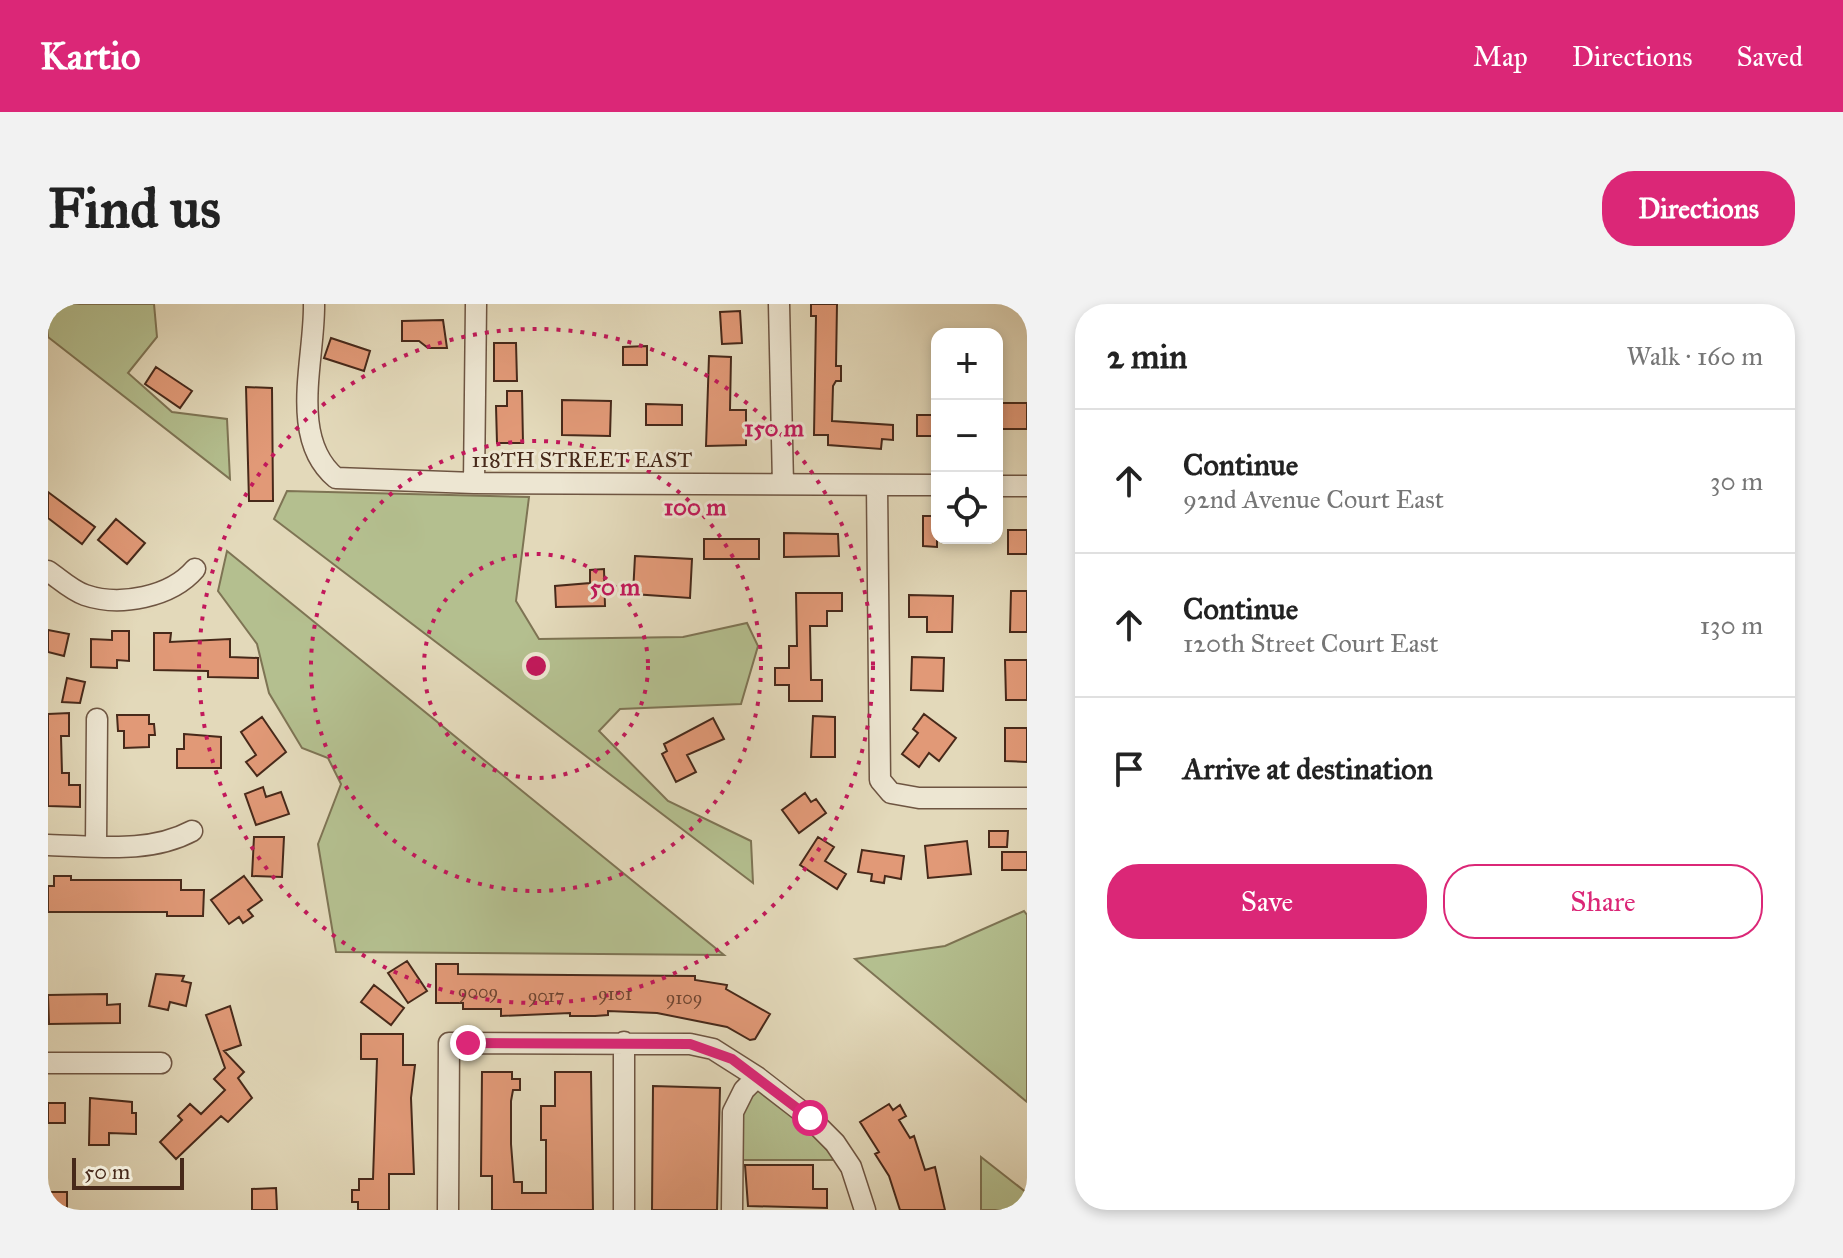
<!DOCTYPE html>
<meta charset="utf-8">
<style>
:root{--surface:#fff;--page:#f2f2f2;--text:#222;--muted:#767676;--line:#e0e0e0;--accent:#db2777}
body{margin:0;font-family:"IM FELL Great Primer",serif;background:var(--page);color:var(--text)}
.controls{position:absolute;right:24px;top:24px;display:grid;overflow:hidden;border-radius:16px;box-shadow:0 4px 12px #0003}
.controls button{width:72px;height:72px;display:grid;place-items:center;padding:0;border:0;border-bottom:2px solid var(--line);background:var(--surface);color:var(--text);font:40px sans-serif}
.scale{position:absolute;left:24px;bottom:20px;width:112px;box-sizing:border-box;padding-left:8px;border:4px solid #47291a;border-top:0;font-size:22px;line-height:28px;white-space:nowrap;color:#47291a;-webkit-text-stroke:6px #ede6d2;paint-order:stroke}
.stop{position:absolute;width:24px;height:24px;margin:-18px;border:6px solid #db2777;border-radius:50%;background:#fff}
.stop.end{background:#db2777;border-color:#fff;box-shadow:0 2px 8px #0008}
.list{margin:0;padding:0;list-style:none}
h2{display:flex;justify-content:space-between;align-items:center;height:104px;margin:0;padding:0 32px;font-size:34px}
h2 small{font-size:26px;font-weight:400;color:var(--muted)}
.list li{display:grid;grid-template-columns:52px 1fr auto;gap:24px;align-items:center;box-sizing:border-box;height:144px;padding:0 32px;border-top:2px solid var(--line)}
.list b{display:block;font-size:30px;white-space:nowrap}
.list p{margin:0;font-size:26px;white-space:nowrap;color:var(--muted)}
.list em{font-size:26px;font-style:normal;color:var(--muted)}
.actions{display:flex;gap:16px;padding:24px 32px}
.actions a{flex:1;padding:18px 0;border:2px solid var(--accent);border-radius:32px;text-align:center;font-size:28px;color:var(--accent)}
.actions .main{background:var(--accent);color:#fff}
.icon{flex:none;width:44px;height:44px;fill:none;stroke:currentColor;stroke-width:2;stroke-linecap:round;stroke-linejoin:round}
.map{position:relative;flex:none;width:979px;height:906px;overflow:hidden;border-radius:32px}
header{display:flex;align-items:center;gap:48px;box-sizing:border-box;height:112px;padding:0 40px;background:var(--accent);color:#fff}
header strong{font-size:38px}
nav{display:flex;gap:44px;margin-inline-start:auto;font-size:28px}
.intro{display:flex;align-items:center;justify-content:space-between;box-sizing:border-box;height:192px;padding:0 48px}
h1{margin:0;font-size:56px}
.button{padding:20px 36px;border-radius:32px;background:var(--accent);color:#fff;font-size:28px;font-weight:700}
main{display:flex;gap:48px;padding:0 48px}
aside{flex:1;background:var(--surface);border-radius:32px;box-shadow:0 4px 12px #0003}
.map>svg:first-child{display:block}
.green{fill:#b4bf8f;stroke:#7e7454;stroke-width:2}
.building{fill:#e19977;stroke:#47291a;stroke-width:2}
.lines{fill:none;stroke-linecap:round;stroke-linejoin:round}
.minor-casing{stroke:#6e5542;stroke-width:23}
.minor{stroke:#ede6d2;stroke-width:20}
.route{stroke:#db2777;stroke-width:10}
.ring{fill:none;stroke:#c2185b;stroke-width:4;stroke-dasharray:4 8}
.labels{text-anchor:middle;stroke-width:6;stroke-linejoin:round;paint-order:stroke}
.number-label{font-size:18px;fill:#6e4531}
.street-label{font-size:22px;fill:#47291a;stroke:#ede6d2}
.centre{fill:#c2185b;stroke:#ede6d2;stroke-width:4}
.ring-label{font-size:24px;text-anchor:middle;font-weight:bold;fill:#c2185b;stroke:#ede6d2;stroke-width:6;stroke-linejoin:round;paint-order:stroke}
</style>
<header>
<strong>Kartio</strong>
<nav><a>Map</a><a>Directions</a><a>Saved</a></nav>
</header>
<div class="intro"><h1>Find us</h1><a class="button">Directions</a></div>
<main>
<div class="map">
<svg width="979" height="906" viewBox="0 0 979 906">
<rect width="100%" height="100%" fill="#e3d9ba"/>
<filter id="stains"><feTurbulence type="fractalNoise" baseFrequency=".0025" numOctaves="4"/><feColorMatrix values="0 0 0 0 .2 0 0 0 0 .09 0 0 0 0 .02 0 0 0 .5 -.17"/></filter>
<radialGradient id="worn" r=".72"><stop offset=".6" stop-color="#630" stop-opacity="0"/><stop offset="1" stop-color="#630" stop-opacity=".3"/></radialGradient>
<path class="green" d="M 0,0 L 106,0 L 109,33 L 80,69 L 124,108 L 179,115 L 182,175 L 0,33 Z
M 239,187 L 481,193 L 468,297 L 491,335 L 635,333 L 699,319 L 710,342 L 693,400 L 572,405 L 551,427 L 620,497 L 703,537 L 705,579 L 226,215 Z
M 179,247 L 676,651 L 288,648 L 270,540 L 293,480 L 280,454 L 254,444 L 221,389 L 209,340 L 170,287 Z
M 976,607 L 979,611 L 979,798 L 807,655 L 897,642 Z
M 711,782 L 752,815 L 788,856 L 688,856 L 689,807 Z
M 933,853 L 979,889 L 979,906 L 933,906 Z"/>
<path class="building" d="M 763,0 L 789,0 L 788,62 L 793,62 L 793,77 L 788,77 L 785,82 L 784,117 L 845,121 L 845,136 L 834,135 L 833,145 L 780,141 L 780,131 L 766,131 L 768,12 L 763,12 Z
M 692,7 L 694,39 L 674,40 L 672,8 Z
M 395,16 L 399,44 L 380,44 L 371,37 L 354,37 L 354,17 Z
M 283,34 L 322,47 L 316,67 L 276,54 Z
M 446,39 L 468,39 L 469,77 L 446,77 Z
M 599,42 L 599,61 L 575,61 L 575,43 Z
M 661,52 L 683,53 L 682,106 L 698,106 L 698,141 L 658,142 Z
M 108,63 L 144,87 L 132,104 L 97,80 Z
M 198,83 L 224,84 L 225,197 L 201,197 Z
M 459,87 L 474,87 L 475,139 L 449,139 L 448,102 L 459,102 Z
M 514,96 L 563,97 L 562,132 L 514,131 Z
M 949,99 L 979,99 L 979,125 L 949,125 Z
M 598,100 L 634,101 L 634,121 L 598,121 Z
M 869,111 L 889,111 L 889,132 L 869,132 Z
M 0,188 L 47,223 L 34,240 L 0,214 Z
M 875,212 L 889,212 L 889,243 L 875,242 Z
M 68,215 L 97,239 L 79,260 L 50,236 Z
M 960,226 L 979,226 L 979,250 L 960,250 Z
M 736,229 L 790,230 L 791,252 L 736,253 Z
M 656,235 L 711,235 L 711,255 L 656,255 Z
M 587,252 L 644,255 L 642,294 L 585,290 Z
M 556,265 L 557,302 L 508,303 L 507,282 L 542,279 L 542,266 Z
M 963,287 L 979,287 L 979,328 L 962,328 Z
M 748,289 L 794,289 L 794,307 L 779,307 L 779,322 L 762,322 L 763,376 L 774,376 L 774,397 L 741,397 L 741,381 L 727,381 L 727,364 L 741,364 L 741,342 L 749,342 Z
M 861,291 L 905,292 L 904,328 L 879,328 L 879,313 L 861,313 Z
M 0,326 L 21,330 L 16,352 L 0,348 Z
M 64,327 L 81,327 L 81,357 L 69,356 L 69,364 L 43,363 L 43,335 L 64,336 Z
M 106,329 L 123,329 L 122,338 L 182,335 L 182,353 L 210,354 L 210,374 L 160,373 L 160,367 L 106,366 Z
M 864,353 L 896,354 L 895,387 L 863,386 Z
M 957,356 L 979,356 L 979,396 L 958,396 Z
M 19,374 L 37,378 L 32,399 L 14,398 Z
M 21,409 L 21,432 L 13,432 L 14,469 L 21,469 L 21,481 L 32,481 L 32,503 L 0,502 L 0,410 Z
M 876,410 L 908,434 L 891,457 L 881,449 L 871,463 L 854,450 L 870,429 L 865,425 Z
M 69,411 L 101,411 L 101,420 L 106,420 L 107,431 L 101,431 L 101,443 L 76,444 L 76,427 L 70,427 Z
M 765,412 L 787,413 L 787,453 L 763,453 Z
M 214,413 L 238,448 L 209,472 L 198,458 L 208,451 L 193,428 Z
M 665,414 L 676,435 L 639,451 L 648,468 L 628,478 L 614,450 L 619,447 L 616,440 Z
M 957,424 L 979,424 L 979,458 L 957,457 Z
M 136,430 L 173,433 L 173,464 L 129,464 L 129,445 L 136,445 Z
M 215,483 L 218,493 L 233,488 L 241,510 L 208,521 L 197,490 Z
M 757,489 L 763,498 L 768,495 L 778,509 L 751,529 L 734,506 Z
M 941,527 L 960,527 L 959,543 L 941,543 Z
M 206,533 L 236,533 L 234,573 L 204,572 Z
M 770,533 L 786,543 L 777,557 L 798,570 L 789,585 L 752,561 Z
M 919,537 L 923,570 L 880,574 L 877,542 Z
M 814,546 L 856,552 L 853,575 L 837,572 L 836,579 L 823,577 L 824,570 L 810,568 Z
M 954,548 L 979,548 L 979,566 L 954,566 Z
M 6,572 L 23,572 L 23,576 L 133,576 L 133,586 L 156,586 L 155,612 L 119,612 L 119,608 L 0,608 L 0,582 L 6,582 Z
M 196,572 L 214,596 L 200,606 L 205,612 L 195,619 L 191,613 L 181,620 L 163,596 Z
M 359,657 L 379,687 L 360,699 L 340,669 Z
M 388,660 L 410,660 L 410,670 L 647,672 L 647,676 L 679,681 L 678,685 L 722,710 L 707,735 L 702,736 L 679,723 L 609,709 L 560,707 L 560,711 L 547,712 L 522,712 L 522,709 L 453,712 L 453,705 L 415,705 L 415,699 L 388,699 Z
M 108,670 L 136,672 L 134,677 L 143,679 L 138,702 L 122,698 L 120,706 L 101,702 Z
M 326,681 L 356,704 L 343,721 L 313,698 Z
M 59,690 L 59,701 L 72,700 L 72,719 L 1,720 L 0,691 Z
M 182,702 L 193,741 L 176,747 L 196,768 L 190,774 L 204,794 L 180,818 L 173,812 L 128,855 L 112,838 L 134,816 L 130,812 L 142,800 L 153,810 L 177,786 L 166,775 L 177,764 L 158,711 Z
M 313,730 L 355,730 L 355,761 L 367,761 L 363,794 L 366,870 L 341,870 L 341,906 L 310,906 L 310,898 L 304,898 L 304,886 L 311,886 L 311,875 L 325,875 L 329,755 L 313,755 Z
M 434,768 L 464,768 L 464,775 L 472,775 L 472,786 L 465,786 L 463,797 L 463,840 L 466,878 L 474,878 L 474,889 L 498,889 L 498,836 L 493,836 L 493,802 L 507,802 L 507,768 L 543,768 L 545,906 L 444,906 L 444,872 L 433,872 Z
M 605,782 L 672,784 L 669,906 L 604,906 Z
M 42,794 L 84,798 L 84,809 L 88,809 L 88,830 L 61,829 L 61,841 L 41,841 Z
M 0,799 L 17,799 L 17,819 L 0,819 Z
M 841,800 L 845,806 L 852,801 L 858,812 L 851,816 L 862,834 L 866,832 L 877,866 L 887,863 L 897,906 L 852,906 L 841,872 L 827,850 L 831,848 L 812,818 Z
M 697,861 L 765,861 L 765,885 L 779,885 L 779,904 L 700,902 Z
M 228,884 L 229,906 L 204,906 L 204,885 Z
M 0,888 L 19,888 L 19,906 L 0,906 Z"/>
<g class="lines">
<g class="minor-casing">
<path id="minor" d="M 266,0 C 267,55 240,134 288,174 L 426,179 L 889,181
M 731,0 L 735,180
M 426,179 L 428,0
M 829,181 L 832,476 L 843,489 L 871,494 L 979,494
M 949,182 L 979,182
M 0,267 C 12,275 23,286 37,291 C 72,303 123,293 147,265
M 0,541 C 48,542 101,550 144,527
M 48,542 L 49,415
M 0,759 L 113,759
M 400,906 L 401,739 L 642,740 L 665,745 L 709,773 L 762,814 L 787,839 L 803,863 L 817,906
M 576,906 L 576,738
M 684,906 L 685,808 L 696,786 L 709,773"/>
</g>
<use href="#minor" class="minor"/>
</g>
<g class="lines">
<path class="route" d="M 420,739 L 642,740 L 684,755 L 762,814"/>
</g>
<g class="ring">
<circle cx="488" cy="362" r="112"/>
<circle cx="488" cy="362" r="225"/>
<circle cx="488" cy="362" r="337"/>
</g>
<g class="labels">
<g class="number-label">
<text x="430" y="694">9009</text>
<text x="567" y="696">9101</text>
<text x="498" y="698">9017</text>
<text x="636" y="700">9109</text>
</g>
<g class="street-label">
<text x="534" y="163">118TH STREET EAST</text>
</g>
</g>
<circle cx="488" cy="362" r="12" class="centre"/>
<g class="ring-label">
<text x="726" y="132">150 m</text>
<text x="647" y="211">100 m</text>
<text x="567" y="291">50 m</text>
</g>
<rect width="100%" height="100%" filter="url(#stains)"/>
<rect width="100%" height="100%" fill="url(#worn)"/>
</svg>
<div class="controls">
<button>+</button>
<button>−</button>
<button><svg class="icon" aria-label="locate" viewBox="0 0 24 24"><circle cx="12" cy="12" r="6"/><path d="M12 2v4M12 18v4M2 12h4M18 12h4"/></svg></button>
</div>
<div class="scale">50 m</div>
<div class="stop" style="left:762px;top:814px"></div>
<div class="stop end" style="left:420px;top:739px"></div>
</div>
<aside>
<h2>2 min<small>Walk · 160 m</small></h2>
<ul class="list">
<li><svg class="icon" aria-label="ahead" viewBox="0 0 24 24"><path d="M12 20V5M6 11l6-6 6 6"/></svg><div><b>Continue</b><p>92nd Avenue Court East</p></div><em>30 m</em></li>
<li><svg class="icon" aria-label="ahead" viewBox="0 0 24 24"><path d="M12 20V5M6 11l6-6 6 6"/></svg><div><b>Continue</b><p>120th Street Court East</p></div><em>130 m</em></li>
<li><svg class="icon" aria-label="arrive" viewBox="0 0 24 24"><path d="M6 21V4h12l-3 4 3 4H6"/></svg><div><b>Arrive at destination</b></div></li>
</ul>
<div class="actions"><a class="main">Save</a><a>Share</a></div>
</aside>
</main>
